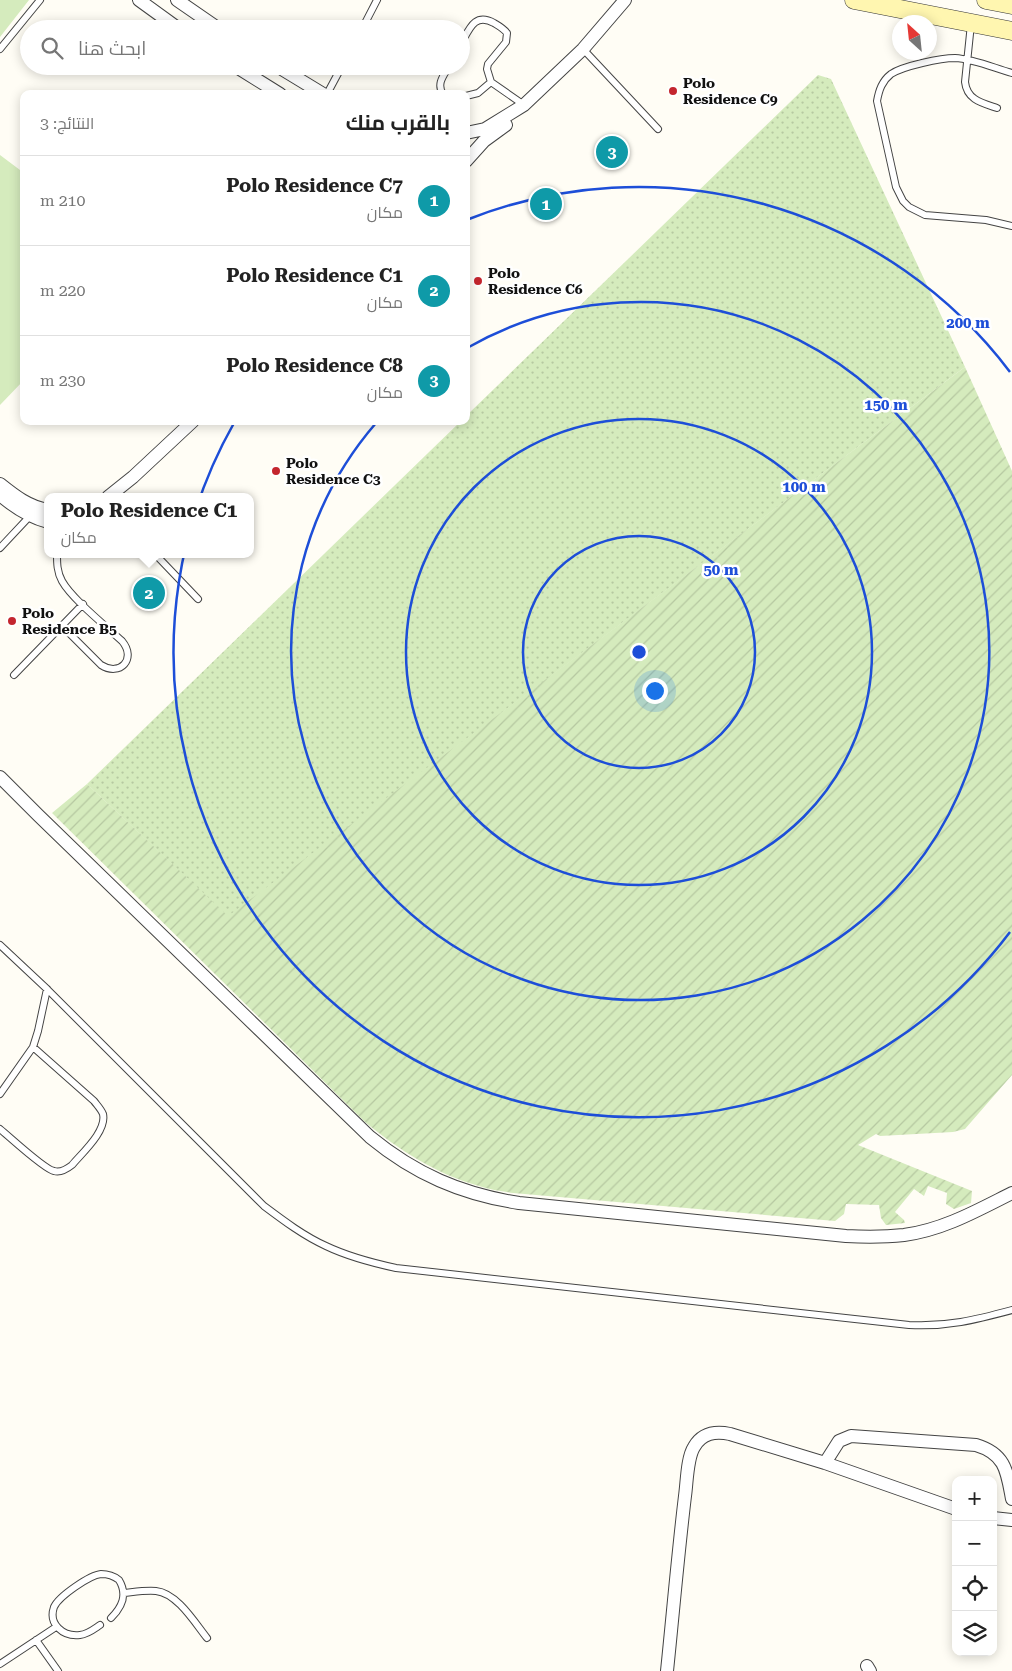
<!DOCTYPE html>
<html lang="ar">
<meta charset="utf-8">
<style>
:root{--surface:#fff;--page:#f6f6f6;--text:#222;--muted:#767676;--line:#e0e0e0;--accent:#c4262e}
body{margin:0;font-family:"Roboto Serif",Cairo,serif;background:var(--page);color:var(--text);direction:rtl}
.controls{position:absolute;right:15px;bottom:15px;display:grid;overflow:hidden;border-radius:10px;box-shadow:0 2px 12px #0003}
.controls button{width:45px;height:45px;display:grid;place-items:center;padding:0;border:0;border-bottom:1px solid var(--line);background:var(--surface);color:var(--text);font:25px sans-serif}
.compass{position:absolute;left:892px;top:15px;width:45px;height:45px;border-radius:50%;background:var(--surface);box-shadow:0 2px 12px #0003;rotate:333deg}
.you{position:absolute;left:654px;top:690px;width:18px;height:18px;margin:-12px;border:4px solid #fff;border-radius:50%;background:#1a73e8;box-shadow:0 0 0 8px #1a73e833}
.badge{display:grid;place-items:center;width:32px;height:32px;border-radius:50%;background:var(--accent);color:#fff;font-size:16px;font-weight:700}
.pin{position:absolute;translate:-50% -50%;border:2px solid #fff;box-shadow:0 1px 5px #0006}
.popup{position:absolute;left:44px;top:493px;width:210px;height:65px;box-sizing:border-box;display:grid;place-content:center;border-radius:10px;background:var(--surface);filter:drop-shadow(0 1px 4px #0005);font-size:16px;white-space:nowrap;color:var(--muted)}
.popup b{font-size:19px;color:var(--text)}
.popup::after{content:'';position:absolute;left:50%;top:100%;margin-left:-10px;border:10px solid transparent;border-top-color:var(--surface)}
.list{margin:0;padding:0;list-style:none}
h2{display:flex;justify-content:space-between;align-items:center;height:65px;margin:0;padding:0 20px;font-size:21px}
h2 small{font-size:16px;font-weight:400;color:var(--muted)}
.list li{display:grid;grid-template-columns:32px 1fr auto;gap:15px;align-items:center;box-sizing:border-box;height:90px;padding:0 20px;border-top:1px solid var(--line)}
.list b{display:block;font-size:19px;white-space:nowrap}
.list p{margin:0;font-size:16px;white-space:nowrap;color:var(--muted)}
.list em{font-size:16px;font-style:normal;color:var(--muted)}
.icon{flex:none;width:28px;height:28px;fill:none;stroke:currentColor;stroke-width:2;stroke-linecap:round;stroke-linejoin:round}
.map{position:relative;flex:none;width:1012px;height:1671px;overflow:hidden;direction:ltr}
.search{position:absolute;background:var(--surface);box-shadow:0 2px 12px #0003;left:20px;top:20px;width:450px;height:55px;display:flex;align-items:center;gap:12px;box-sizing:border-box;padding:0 18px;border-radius:28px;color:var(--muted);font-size:19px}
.panel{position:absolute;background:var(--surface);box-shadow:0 2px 12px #0003;left:20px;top:90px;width:450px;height:335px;border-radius:10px;direction:rtl}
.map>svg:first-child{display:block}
.grass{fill:url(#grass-dots)}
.park{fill:#d5ebbd}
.garden{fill:url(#garden-furrows)}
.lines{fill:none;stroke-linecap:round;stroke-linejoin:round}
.lane-casing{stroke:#444;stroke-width:8}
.street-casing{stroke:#444;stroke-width:14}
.secondary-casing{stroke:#333;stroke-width:19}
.lane{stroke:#fff;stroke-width:6}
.street{stroke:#fff;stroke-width:12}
.secondary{stroke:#fff6b0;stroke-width:18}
.ring{fill:none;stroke:#1d4ed8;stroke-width:2.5}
.poi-dot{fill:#c4262e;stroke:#fff;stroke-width:2}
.labels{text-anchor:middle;stroke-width:5;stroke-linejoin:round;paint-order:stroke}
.poi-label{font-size:14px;font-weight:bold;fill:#111;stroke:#fff;text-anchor:start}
.centre{fill:#1d4ed8;stroke:#fff;stroke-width:2.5}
.ring-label{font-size:15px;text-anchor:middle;font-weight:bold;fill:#1d4ed8;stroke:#fff;stroke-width:5;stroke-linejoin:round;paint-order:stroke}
</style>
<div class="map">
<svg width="1012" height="1671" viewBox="0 0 1012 1671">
<defs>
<pattern id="grass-dots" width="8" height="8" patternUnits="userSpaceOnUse" patternTransform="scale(1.25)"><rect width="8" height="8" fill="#d5ebbd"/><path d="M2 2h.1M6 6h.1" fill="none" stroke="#b6c8a1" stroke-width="1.8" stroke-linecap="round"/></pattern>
<pattern id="garden-furrows" width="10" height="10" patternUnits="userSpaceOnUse" patternTransform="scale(1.25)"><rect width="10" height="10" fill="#d5ebbd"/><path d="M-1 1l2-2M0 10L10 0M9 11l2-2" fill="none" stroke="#b6c8a1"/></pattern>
</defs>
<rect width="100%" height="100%" fill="#fffdf5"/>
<path class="grass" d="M 818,75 L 831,79 L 965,367 L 228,917 L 87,784 L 461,421 L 466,421 L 466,416 Z"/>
<path class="park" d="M 0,0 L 29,0 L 0,37 Z
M 0,155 L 24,173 L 24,380 L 0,405 Z"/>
<path class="garden" d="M 965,367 L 1012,471 L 1012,1075 L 965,1129 L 953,1132 L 880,1136 L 876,1134 L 858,1145 L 972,1191 L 971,1203 L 954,1209 L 946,1204 L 947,1193 L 928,1186 L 924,1196 L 914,1189 L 895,1212 L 904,1220 L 905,1223 L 886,1225 L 881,1218 L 879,1205 L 846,1204 L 844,1214 L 835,1221 L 513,1193 C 502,1191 490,1190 479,1186 C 436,1174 399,1150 365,1122 L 52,813 L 87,784 L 228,916 Z"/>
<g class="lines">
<g class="lane-casing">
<path id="lane" d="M 971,24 L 965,82 C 967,100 982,103 997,108
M 362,29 L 377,0
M 461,44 C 469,30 474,12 494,23 C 499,26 503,28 507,33 L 506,42 L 488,64 L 487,69 L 491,82 L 478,93 L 466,96
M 0,49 L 40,0
M 583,49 L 658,129
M 1012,73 C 994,68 974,59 955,58 C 941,58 903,66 891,74 C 882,81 879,90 877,101 L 896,187 L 903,201 L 909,207 L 925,215 L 986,220 L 1012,226
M 491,82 L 524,105
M 327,94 L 342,66
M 443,94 C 436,84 444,75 449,66
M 0,548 L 30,516
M 57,554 C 57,563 57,572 62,581 C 72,599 106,626 122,641 C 137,659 120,677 101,665 L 62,626
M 155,554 L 198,599
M 14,675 L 83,604
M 0,945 L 47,989 L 264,1206 C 284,1221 304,1236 326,1246 C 349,1257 373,1263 396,1268 L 909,1325 C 947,1327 975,1320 1012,1310
M 0,1094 L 33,1047 L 38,1031 L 47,989
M 0,1129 C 10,1137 44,1169 54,1171 C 61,1173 67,1169 72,1165 C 82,1153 107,1131 103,1114 C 101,1109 97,1105 94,1101 L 33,1047
M 124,1593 C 134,1592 146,1590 156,1591 C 177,1593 195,1623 207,1638
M 100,1625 C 94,1629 88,1634 80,1635 C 63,1637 48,1624 54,1607 C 59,1596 90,1575 101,1574 C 108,1574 114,1576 119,1580 C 128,1595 122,1607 111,1618
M 36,1640 L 58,1671
M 0,1664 L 56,1627"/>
</g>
<g class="street-casing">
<path id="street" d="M 139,0 L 179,29
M 177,0 L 219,29
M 235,66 L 280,94
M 277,66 L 323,94
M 466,133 L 485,129 L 524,105 L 583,49 L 625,0
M 466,161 L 484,141 L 506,125
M 0,484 C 15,496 29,507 48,510
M 0,495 C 14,507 29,517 48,522
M 108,497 L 133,477 L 193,421
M 0,777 L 38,815 L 370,1137 C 415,1174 461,1194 519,1203 L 846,1236 C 866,1237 885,1237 904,1235 C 943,1230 978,1210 1012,1193
M 825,1463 L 839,1441 L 851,1436 L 976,1445 C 1006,1454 1007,1472 1012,1499
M 993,1518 L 1012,1520
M 867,1666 L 870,1671
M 667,1671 C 673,1613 678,1554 685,1496 C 687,1482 687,1458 694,1447 C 702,1433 715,1431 730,1434 L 825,1463 L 956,1509"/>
</g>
<g class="secondary-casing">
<path id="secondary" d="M 854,0 L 1012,31
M 986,0 L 1012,5"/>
</g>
<use href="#lane" class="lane"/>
<use href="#street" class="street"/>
<use href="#secondary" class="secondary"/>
</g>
<g class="ring">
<circle cx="639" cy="652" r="116"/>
<circle cx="639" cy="652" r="233"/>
<path d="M467 348A349 349 0 1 1 376 423"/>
<path d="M1010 932A465 465 0 0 1 234 423M469 219A465 465 0 0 1 1010 372"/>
</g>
<g class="poi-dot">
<circle cx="673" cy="91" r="5"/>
<circle cx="478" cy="281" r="5"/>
<circle cx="276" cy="471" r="5"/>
<circle cx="12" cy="621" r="5"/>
</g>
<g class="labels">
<g class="poi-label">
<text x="683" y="88">Polo<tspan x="683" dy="16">Residence C9</tspan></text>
<text x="488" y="278">Polo<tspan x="488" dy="16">Residence C6</tspan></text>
<text x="286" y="468">Polo<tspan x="286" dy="16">Residence C3</tspan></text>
<text x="22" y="618">Polo<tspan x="22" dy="16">Residence B5</tspan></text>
</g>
</g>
<circle cx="639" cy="652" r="8" class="centre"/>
<g class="ring-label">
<text x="968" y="328">200 m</text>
<text x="886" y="410">150 m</text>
<text x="804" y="492">100 m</text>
<text x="721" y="575">50 m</text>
</g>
</svg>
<div class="controls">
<button>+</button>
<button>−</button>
<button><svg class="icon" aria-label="locate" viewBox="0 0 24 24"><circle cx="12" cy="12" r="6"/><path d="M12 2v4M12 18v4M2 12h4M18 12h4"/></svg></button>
<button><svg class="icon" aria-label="layers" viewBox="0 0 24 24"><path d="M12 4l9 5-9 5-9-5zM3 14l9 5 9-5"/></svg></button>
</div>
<svg class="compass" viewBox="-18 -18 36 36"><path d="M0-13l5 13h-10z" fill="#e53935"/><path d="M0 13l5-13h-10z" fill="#767676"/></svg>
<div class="you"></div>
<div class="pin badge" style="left:546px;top:204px;background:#0f9aa8">1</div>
<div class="pin badge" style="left:149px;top:593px;background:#0f9aa8">2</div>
<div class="popup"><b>Polo Residence C1</b>مكان</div>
<div class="pin badge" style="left:612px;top:152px;background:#0f9aa8">3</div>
<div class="search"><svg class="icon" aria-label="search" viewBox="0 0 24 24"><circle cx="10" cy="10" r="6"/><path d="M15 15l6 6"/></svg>ابحث هنا</div>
<section class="panel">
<h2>بالقرب منك<small>النتائج: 3</small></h2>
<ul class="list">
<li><span class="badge" style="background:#0f9aa8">1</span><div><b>Polo Residence C7</b><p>مكان</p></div><em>210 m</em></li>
<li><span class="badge" style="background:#0f9aa8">2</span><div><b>Polo Residence C1</b><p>مكان</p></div><em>220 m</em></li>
<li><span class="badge" style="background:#0f9aa8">3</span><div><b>Polo Residence C8</b><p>مكان</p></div><em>230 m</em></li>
</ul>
</section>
</div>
